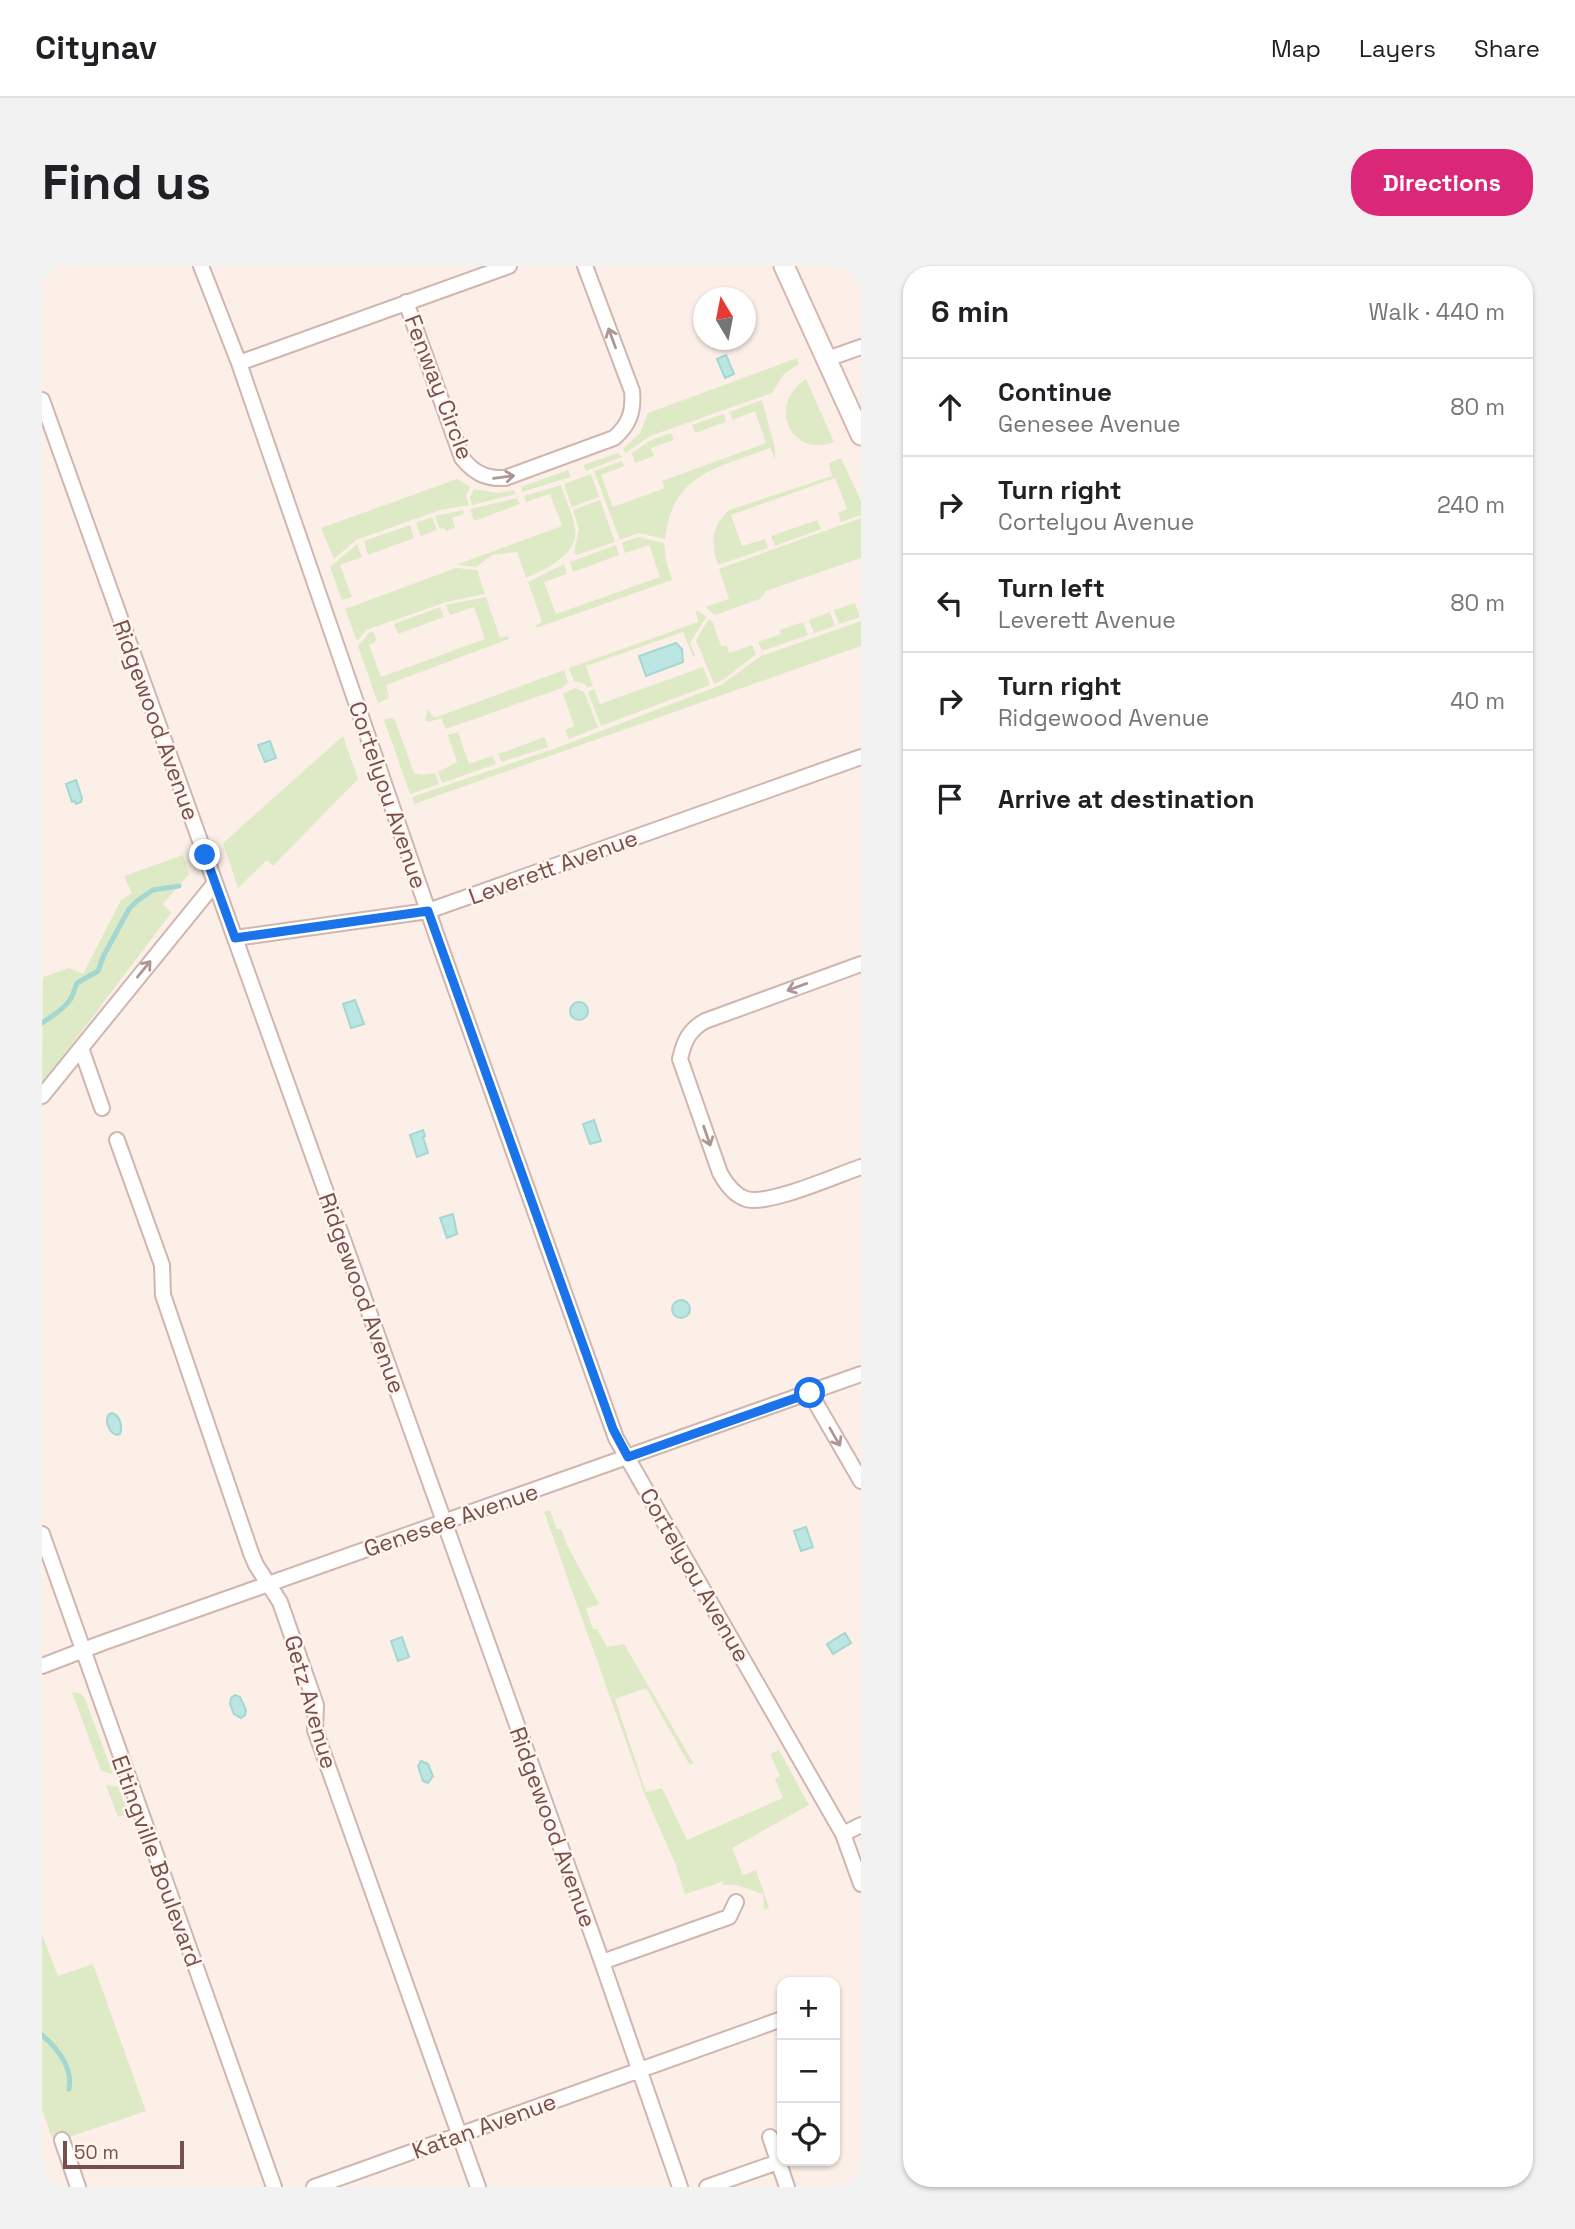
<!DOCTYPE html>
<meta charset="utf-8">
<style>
:root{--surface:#fff;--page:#f2f2f2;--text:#202124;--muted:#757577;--line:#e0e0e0;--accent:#db2777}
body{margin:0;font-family:"Space Grotesk",sans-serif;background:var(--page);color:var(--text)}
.controls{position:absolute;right:21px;bottom:21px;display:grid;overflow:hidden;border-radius:14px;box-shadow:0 2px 5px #0004}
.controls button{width:63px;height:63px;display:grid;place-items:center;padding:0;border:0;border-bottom:2px solid var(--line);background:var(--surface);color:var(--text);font:35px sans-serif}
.compass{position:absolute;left:651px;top:21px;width:63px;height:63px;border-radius:50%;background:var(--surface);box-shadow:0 2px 5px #0004;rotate:350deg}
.scale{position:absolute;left:21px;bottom:18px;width:121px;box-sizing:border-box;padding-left:7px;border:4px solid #76504c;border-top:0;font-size:19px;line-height:24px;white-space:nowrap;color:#76504c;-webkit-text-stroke:5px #fff4ee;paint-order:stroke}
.stop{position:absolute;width:21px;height:21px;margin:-16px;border:5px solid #1a73e8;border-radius:50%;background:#fff}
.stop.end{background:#1a73e8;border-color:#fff;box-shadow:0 2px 7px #0008}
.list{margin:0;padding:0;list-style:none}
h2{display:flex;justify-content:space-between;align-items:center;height:91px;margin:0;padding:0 28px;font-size:30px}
h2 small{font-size:23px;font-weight:400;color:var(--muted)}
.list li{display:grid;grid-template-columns:46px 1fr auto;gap:21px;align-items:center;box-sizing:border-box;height:98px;padding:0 28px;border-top:2px solid var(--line)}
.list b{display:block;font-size:26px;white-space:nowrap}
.list p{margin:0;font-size:23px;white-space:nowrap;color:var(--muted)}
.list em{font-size:23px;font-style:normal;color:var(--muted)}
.icon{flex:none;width:38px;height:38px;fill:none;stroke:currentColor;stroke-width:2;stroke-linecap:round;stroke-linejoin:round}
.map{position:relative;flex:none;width:819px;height:1921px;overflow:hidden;border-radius:28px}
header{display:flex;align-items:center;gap:42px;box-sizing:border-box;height:98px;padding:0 35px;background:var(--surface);border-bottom:2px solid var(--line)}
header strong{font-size:33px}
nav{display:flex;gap:38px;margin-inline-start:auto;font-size:24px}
.intro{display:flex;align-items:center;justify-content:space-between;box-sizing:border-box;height:168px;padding:0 42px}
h1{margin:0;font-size:49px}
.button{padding:18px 32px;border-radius:28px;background:var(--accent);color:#fff;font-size:24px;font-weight:700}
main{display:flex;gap:42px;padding:0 42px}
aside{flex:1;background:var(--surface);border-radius:28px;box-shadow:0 2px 5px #0004}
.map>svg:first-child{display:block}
.green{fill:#deeac6}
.water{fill:#bce6e1;stroke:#a3d7d2;stroke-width:2}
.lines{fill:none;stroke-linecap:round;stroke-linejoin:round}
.stream{stroke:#a3d7d2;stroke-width:5}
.street-casing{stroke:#d0b6b0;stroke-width:18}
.secondary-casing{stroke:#d6b7b0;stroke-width:23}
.street{stroke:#fff;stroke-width:14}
.secondary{stroke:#fff;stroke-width:19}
.oneway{stroke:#ad9694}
.route{stroke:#1a73e8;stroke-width:9}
.labels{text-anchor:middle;stroke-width:5;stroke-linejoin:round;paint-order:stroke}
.street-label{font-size:23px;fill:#76504c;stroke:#fff4ee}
</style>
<header>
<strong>Citynav</strong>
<nav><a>Map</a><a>Layers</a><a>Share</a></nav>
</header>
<div class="intro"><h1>Find us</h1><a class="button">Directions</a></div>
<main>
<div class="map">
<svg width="819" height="1921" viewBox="0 0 819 1921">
<rect width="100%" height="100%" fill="#fcefe8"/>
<path class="green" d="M 755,92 L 757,98 L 742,108 L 730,127 L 608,170 L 584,187 L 581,183 L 598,167 L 606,147 Z
M 764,113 L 792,176 C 749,193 724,139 764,113 Z
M 720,134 L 733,182 L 733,193 L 728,182 C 676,202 630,207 623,273 L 596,267 L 578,274 L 552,205 L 580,195 L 582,200 L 559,209 L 571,241 L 623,222 L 620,215 L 724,177 L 713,145 L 690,154 L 688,146 Z
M 682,148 L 684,156 L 653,167 L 650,159 Z
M 629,167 L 632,174 L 609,182 L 612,190 L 593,197 L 590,187 L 609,174 Z
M 576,187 L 580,191 L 544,205 L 541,199 Z
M 799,192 L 819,235 L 819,249 L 799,256 L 796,247 L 805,243 L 793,212 L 689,249 L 700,280 L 723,273 L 726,282 L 676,299 C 668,278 670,259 687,244 L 790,210 L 787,197 Z
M 526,204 L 529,211 L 480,226 L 479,221 Z
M 549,208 L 557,231 L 530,241 L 522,218 Z
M 415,213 L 428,221 L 424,230 L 427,239 L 398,244 L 314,274 L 292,293 L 279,262 Z
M 519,219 C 523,233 531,248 533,262 C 538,287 504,303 486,311 L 484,312 L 475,286 L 450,289 L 434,301 L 416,299 L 416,298 L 520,260 L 508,228 L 484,236 L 482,230 Z
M 432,223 L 456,227 L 472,224 L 474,228 L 430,239 L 428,231 Z
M 475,232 L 478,238 L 432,255 L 428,243 Z
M 558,234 L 573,276 L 534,289 L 532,286 L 537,263 L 531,244 Z
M 421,244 L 422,248 L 410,252 L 413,262 L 404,265 L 402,262 L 398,263 L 393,250 Z
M 390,251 L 395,264 L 379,270 L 374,257 Z
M 819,252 L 819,292 L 724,325 L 718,333 L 673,349 L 663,341 L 687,333 L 677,303 L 679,302 Z
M 775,254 L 779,263 L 733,280 L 729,270 Z
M 368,259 L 372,272 L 326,289 L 322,275 Z
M 596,271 L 622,277 L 624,294 L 630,314 L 494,362 L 493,360 L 500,356 L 486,316 L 522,298 L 525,308 L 502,316 L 514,348 L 618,311 L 607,279 L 583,287 L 580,277 Z
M 315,278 L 320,291 L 298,299 L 310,331 L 300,334 L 288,301 Z
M 574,279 L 577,289 L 531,306 L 528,296 Z
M 414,302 L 435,304 L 443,328 L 404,336 L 324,364 L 315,375 L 303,343 Z
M 444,331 L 458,372 L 466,370 L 467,373 L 344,419 L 347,431 L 334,419 L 347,432 L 336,437 L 316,380 L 327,367 L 331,365 L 335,375 L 327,379 L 339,411 L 443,373 L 432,341 L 408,349 L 404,339 Z
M 813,337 L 818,351 L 797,358 L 792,344 Z
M 398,341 L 402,351 L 356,368 L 352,358 Z
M 655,344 L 664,351 L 648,377 L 653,389 L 651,390 L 641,366 L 544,400 L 551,420 L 545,422 L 543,418 L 532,415 L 527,402 L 656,356 L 654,346 Z
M 788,346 L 793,360 L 772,367 L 767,354 Z
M 667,353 L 671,357 L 679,380 L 685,380 L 687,387 L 710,379 L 714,388 L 681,414 L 672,418 L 654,374 Z
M 819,355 L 819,380 L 372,538 L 370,531 L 517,481 L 679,419 L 719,390 Z
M 761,356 L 766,369 L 720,385 L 716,376 L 739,368 L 738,364 Z
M 661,401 L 668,419 L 559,460 L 546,426 L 552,423 L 558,438 Z
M 522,404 L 526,416 L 520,422 L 404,463 L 399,452 L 387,456 L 383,454 L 386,443 L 392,452 Z
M 533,422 L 542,426 L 556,461 L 527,473 L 523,464 L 532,460 L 521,428 Z
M 349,452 L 353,454 L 372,507 L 381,509 L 393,507 L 397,518 L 368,528 L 342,454 Z
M 416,466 L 427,498 L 450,490 L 454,498 L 400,517 L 396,506 L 415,496 L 406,469 Z
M 301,470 L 316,513 L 231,600 L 225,594 L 196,622 L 181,577 Z
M 503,471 L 506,481 L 460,496 L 456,488 Z
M 141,589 L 147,608 L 121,638 L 129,647 L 0,818 L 1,711 L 27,702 L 41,708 L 79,634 L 90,627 L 82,610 Z
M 508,1244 L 515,1263 L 519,1263 L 525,1279 L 557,1338 L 544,1343 L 551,1363 L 555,1363 L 565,1381 L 582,1378 L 652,1498 L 647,1498 L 604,1422 L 573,1433 L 604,1526 L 620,1522 L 645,1574 L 741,1532 L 733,1513 L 738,1510 L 728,1488 L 737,1484 L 767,1539 L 690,1582 L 701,1609 L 714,1604 L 727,1642 L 722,1644 L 721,1628 L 694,1619 L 679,1619 L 683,1615 L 643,1628 L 633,1597 L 603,1529 L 502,1246 Z
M 30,1426 L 39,1428 L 43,1433 L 71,1508 L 59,1505 Z
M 64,1519 L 76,1521 L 86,1547 L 76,1551 Z
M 0,1669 L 16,1710 L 51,1698 L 104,1845 L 27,1871 L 25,1867 L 10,1872 L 0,1843 Z"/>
<path class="water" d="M 684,89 L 692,108 L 683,112 L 675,93 Z
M 634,377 L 640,383 L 641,396 L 604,410 L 597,390 Z
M 228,475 L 234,492 L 223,496 L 216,479 Z
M 34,514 L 40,532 L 39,536 L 34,538 L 33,535 L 30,536 L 24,518 Z
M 313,734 L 322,758 L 309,762 L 301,738 Z
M528 745a9 9 0 1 1 18 0a9 9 0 1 1-18 0Z
M 552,854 L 559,875 L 548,878 L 541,858 Z
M 381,864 L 383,870 L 381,871 L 386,887 L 375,891 L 368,869 Z
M 411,948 L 415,968 L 405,972 L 398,952 Z
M630 1043a9 9 0 1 1 18 0a9 9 0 1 1-18 0Z
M 70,1147 C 78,1149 81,1161 78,1168 L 75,1169 C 67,1167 62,1155 67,1148 Z
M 764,1261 L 771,1281 L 759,1285 L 752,1265 Z
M 803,1367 L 809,1377 L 791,1388 L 785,1378 Z
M 360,1371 L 367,1391 L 356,1395 L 349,1375 Z
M 193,1429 L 198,1431 L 204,1444 L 203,1449 L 199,1452 L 192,1448 L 188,1438 L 189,1432 Z
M 379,1495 L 386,1498 L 391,1510 L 386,1517 L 381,1515 L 376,1500 Z"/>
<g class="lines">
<path class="stream" d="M 0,757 C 10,750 20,745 28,734 C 32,728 32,723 35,717 L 56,705 L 62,689 L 87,643 L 95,635 L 111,624 L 137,620
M 0,1769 C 16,1783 31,1801 27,1823"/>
<g class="street-casing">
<path id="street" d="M 159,0 L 197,97 L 394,668 L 574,1172 L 801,1568 L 819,1618
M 364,36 L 420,192 C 432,207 444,213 463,212 L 572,172 C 587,159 592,146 590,125 L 543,0
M 785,93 L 819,81
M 197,97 L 467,0
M 0,134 L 560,1696 L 638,1921
M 193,672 L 386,645 L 819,491
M 819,698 L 663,755 C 647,764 642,775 638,793 L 678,907 C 684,918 692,929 704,933 C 726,940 795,909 819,901
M 39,782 L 60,842
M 0,830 L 173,617
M 75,874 L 120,999 L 121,1029 L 209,1287 L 214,1299 L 238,1336 L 274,1439 L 273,1464 L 436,1921
M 768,1127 L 819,1215
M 0,1268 L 232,1921
M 0,1400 L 60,1377 L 819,1108
M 801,1568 L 819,1559
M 560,1696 L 687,1651 L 694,1636
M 728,1871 L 745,1921
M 20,1874 L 36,1921
M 272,1921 L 740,1753
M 665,1921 L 736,1896"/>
</g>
<g class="secondary-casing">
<path id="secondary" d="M 742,0 L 819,169"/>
</g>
<use href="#street" class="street"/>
<use href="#secondary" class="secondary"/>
</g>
<defs><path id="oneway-shaft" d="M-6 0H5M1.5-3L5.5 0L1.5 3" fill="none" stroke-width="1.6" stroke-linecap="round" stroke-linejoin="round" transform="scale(1.75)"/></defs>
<g class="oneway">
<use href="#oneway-shaft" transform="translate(570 72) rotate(-110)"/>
<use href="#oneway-shaft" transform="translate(462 211) rotate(-8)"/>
<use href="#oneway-shaft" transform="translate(102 703) rotate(-51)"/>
<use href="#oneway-shaft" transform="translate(755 721) rotate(160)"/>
<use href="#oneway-shaft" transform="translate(665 870) rotate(71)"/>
<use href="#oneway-shaft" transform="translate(793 1171) rotate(60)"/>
</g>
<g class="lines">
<path class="route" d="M 163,589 L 193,672 L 386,645 L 571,1163 L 586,1191 L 768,1127"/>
</g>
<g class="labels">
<g class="street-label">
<text transform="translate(397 121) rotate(69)" y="8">Fenway Circle</text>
<text transform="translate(114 454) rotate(70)" y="8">Ridgewood Avenue</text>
<text transform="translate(346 529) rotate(71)" y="8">Cortelyou Avenue</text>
<text transform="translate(511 601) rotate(-20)" y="8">Leverett Avenue</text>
<text transform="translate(320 1027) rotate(70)" y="8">Ridgewood Avenue</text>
<text transform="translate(409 1254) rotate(-19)" y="8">Genesee Avenue</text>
<text transform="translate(653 1309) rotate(60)" y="8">Cortelyou Avenue</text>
<text transform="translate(269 1436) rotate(74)" y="8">Getz Avenue</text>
<text transform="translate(511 1561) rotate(70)" y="8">Ridgewood Avenue</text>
<text transform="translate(115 1595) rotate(70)" y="8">Eltingville Boulevard</text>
<text transform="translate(442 1860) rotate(-20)" y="8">Katan Avenue</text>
</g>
</g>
</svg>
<div class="controls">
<button>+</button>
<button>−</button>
<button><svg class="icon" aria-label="locate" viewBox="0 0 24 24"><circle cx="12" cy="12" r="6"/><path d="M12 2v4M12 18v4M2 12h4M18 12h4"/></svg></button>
</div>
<svg class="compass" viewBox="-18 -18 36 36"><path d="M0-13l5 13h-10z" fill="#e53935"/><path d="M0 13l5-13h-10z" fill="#757577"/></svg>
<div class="scale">50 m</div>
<div class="stop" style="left:768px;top:1127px"></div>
<div class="stop end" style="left:163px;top:589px"></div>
</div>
<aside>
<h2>6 min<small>Walk · 440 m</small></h2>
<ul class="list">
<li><svg class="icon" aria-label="ahead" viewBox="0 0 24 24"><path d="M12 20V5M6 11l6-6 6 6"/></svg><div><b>Continue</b><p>Genesee Avenue</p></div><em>80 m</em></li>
<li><svg class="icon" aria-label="right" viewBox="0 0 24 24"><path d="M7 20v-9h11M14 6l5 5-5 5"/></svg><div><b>Turn right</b><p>Cortelyou Avenue</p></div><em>240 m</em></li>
<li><svg class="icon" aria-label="left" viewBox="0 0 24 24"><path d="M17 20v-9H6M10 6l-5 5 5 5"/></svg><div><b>Turn left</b><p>Leverett Avenue</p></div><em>80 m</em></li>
<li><svg class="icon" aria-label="right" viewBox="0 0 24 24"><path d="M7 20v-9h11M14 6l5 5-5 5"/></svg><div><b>Turn right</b><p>Ridgewood Avenue</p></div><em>40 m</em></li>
<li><svg class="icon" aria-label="arrive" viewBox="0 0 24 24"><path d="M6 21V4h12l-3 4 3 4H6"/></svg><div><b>Arrive at destination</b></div></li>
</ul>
</aside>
</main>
